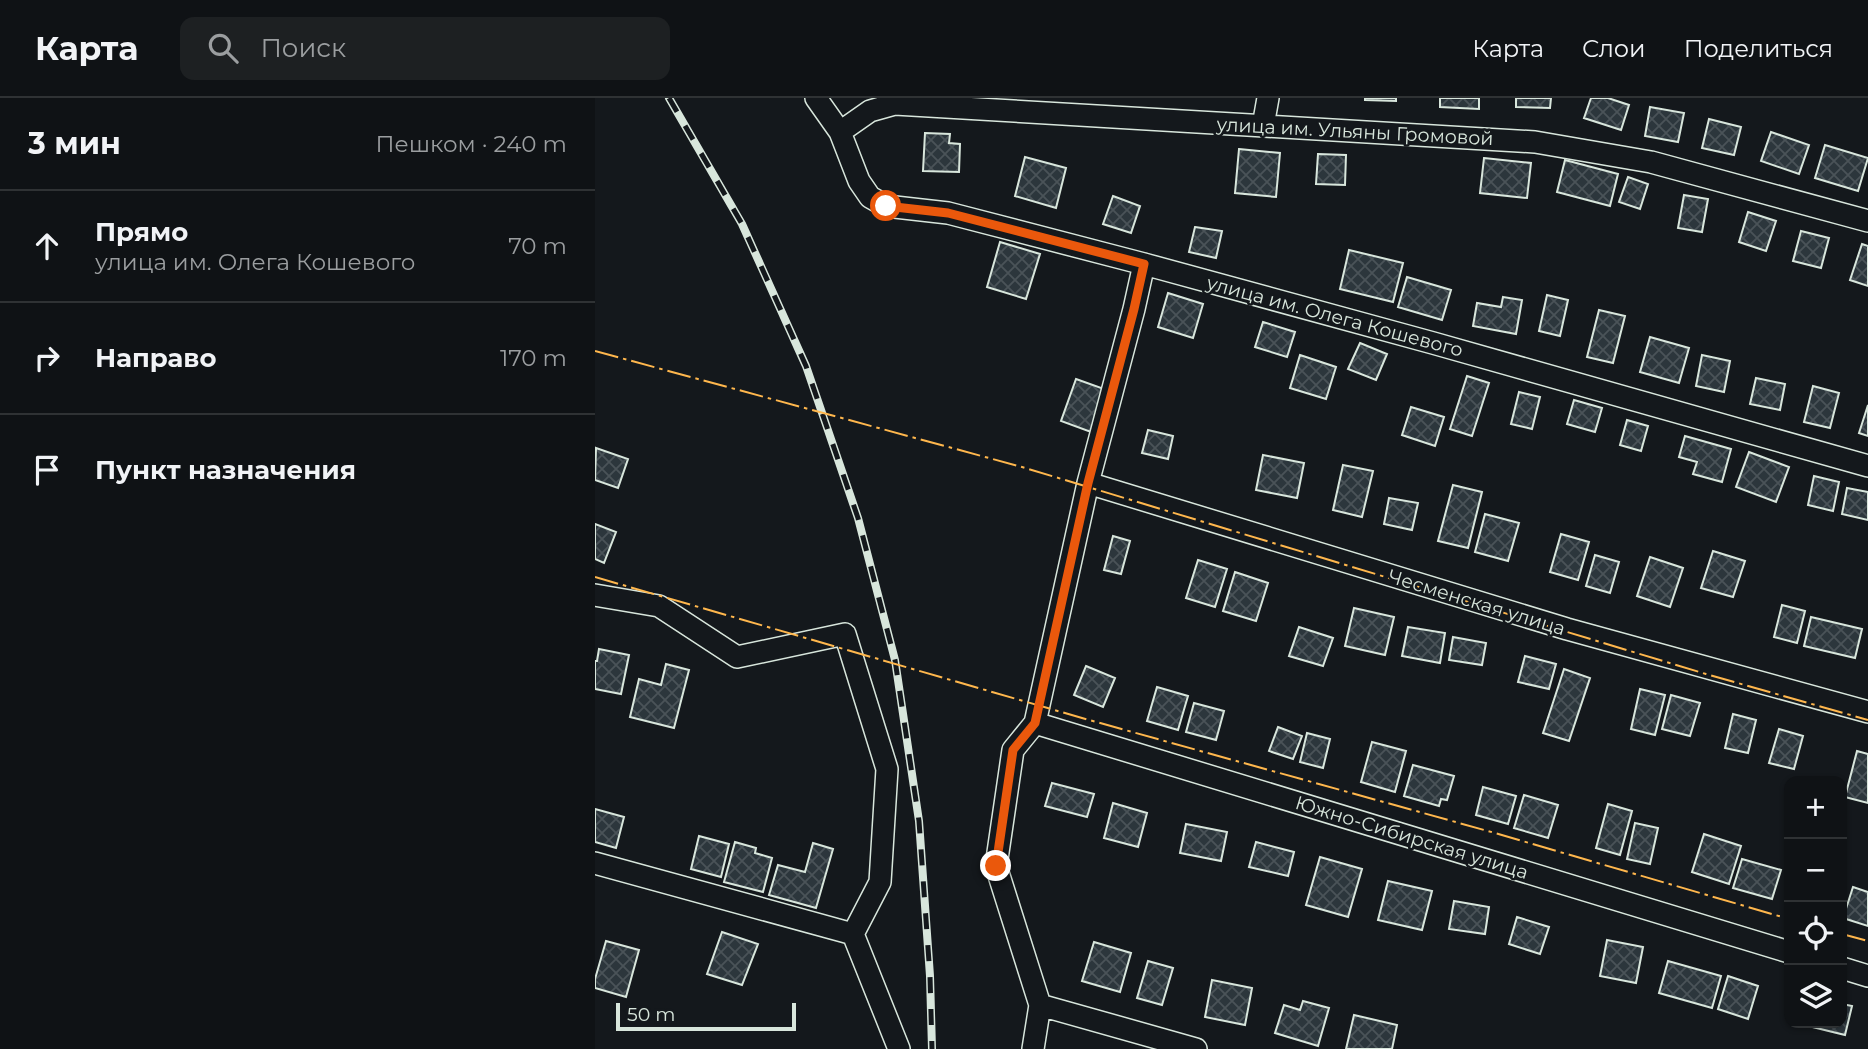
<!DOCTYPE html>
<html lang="ru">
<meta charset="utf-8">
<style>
:root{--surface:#0f1215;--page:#1d2022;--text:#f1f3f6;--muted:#9b9ea0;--line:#2f3234}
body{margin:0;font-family:Montserrat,sans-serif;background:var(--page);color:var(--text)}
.controls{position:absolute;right:21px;bottom:21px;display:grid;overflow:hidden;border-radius:14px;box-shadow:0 2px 5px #0004}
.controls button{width:63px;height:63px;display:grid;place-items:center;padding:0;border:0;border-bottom:2px solid var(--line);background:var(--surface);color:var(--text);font:35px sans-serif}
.scale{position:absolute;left:21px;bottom:18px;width:180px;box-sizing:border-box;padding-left:7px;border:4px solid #d8e6dc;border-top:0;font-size:19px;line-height:24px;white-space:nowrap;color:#d8e6dc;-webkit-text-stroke:5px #14181c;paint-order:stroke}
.stop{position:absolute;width:21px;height:21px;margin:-16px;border:5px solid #ea580c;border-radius:50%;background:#fff}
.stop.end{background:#ea580c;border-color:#fff;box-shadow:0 2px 7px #0008}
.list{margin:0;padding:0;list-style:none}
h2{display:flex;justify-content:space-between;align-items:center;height:91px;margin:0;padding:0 28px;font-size:30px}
h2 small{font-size:23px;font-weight:400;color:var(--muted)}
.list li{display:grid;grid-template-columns:46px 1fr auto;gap:21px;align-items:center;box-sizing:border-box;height:112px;padding:0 28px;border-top:2px solid var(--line)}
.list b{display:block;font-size:26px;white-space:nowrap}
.list p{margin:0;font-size:23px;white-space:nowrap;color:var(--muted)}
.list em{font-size:23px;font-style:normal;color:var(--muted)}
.icon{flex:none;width:38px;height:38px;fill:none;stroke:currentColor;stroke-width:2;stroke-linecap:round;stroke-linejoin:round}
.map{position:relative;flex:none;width:1273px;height:951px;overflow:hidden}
header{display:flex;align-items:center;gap:42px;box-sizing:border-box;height:98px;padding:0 35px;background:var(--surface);border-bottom:2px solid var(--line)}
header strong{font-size:33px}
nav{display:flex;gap:38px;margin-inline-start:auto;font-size:24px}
.search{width:490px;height:63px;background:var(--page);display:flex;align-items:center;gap:18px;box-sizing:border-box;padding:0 24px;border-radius:14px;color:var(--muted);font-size:26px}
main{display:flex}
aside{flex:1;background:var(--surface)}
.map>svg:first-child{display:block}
.building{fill:url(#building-cross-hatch);stroke:#d8e6dc;stroke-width:2}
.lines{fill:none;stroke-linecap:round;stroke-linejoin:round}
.street-casing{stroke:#d8e6dc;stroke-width:24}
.street{stroke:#14181c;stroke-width:21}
.rail-casing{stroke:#d8e6dc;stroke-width:8}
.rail{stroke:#14181c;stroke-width:5;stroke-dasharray:16;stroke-linecap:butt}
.power{stroke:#ffb74d;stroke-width:2;stroke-dasharray:24 5 3.5 5;stroke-linecap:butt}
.route{stroke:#ea580c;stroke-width:9}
.labels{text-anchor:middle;stroke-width:5;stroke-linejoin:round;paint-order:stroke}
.street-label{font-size:19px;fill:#d8e6dc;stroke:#14181c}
</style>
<header>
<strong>Карта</strong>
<div class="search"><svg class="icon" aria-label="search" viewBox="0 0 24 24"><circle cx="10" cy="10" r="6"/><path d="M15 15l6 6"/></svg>Поиск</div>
<nav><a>Карта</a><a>Слои</a><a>Поделиться</a></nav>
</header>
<main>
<aside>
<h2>3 мин<small>Пешком · 240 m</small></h2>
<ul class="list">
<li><svg class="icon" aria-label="ahead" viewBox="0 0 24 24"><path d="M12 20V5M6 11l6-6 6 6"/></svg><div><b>Прямо</b><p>улица им. Олега Кошевого</p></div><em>70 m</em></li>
<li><svg class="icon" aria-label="right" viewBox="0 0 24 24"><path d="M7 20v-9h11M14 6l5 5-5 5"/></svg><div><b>Направо</b></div><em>170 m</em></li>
<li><svg class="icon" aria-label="arrive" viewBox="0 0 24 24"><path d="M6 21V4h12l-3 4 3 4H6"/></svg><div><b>Пункт назначения</b></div></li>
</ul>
</aside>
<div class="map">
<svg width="1273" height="951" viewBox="0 0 1273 951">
<defs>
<pattern id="building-cross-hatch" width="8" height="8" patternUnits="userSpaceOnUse" patternTransform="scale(1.75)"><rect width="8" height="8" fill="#2c363c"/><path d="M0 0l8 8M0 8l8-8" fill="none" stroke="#4a5358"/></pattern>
</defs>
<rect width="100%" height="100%" fill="#14181c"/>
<path class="building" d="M 770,0 L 801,0 L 801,3 L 770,2 Z
M 845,0 L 884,0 L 884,11 L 845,9 Z
M 921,0 L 956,0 L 955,10 L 921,9 Z
M 996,0 L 1013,0 L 1034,7 L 1026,32 L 989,20 Z
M 1055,9 L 1089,15 L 1083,44 L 1050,38 Z
M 1114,21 L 1146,29 L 1139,57 L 1107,50 Z
M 1176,34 L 1214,47 L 1204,76 L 1166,63 Z
M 330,35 L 355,36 L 354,45 L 365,46 L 364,74 L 328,73 Z
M 1230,47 L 1273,60 L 1263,93 L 1220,80 Z
M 644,51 L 685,55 L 681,99 L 640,95 Z
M 723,56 L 751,57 L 750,87 L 721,86 Z
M 430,59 L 471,70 L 461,110 L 420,98 Z
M 889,60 L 936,65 L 932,100 L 885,95 Z
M 970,62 L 1023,76 L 1015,108 L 962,94 Z
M 1033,79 L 1053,86 L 1045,111 L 1024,104 Z
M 1089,97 L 1113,101 L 1107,134 L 1083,130 Z
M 518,98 L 545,108 L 536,135 L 508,126 Z
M 1153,114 L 1181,123 L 1171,153 L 1144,144 Z
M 600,129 L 627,133 L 621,160 L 594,154 Z
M 1206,133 L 1234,140 L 1226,170 L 1198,163 Z
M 405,144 L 445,156 L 431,201 L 392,189 Z
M 1267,146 L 1273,148 L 1273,188 L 1255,182 Z
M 754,152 L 808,165 L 798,204 L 745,191 Z
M 812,179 L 856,192 L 847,222 L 803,209 Z
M 573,195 L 608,206 L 598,240 L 563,229 Z
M 952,197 L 973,202 L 965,238 L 944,233 Z
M 908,199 L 927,202 L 921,236 L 878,228 L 882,205 L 906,209 Z
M 1004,212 L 1030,218 L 1018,265 L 992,259 Z
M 668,224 L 700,234 L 692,259 L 660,249 Z
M 1055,239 L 1094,250 L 1084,285 L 1045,274 Z
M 765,245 L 792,256 L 781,282 L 753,271 Z
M 705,257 L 741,269 L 731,301 L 695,290 Z
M 1107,257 L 1135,263 L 1129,294 L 1101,288 Z
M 872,278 L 894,285 L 877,338 L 855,331 Z
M 1161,280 L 1190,286 L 1185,312 L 1155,306 Z
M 481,281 L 512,292 L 496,334 L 466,323 Z
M 1218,288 L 1244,295 L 1235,330 L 1209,324 Z
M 924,294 L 945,299 L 937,331 L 916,326 Z
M 979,302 L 1007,310 L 1000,334 L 972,326 Z
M 1273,307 L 1273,338 L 1264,335 Z
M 816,309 L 849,319 L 840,348 L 807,337 Z
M 1032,322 L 1053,328 L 1046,353 L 1025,347 Z
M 553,332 L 578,338 L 573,361 L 547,355 Z
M 1090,338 L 1136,351 L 1127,384 L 1098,376 L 1102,364 L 1084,359 Z
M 1,350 L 33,361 L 23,390 L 0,382 Z
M 1154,354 L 1194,369 L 1181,404 L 1141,389 Z
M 668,357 L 709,365 L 702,400 L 661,392 Z
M 748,367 L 778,373 L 767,419 L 738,412 Z
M 1219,378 L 1244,384 L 1238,413 L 1213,407 Z
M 858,387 L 887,394 L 873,450 L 843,443 Z
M 1252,390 L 1273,394 L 1273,422 L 1247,416 Z
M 794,400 L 823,405 L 817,432 L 789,426 Z
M 890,416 L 924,425 L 913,463 L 880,454 Z
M 0,426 L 21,434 L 9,465 L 0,461 Z
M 966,436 L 994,444 L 983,482 L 955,474 Z
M 518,438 L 535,443 L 526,476 L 509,472 Z
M 1118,453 L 1150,463 L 1138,499 L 1106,490 Z
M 1000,457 L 1024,464 L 1015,495 L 991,488 Z
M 1055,459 L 1088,470 L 1075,509 L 1042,498 Z
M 603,462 L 632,471 L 620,509 L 591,500 Z
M 640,474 L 673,485 L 661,523 L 628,513 Z
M 1187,507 L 1210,513 L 1202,545 L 1179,539 Z
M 759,510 L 799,519 L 790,557 L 750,548 Z
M 1216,519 L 1267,531 L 1260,560 L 1209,548 Z
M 704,529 L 738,540 L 728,568 L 694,558 Z
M 813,529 L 850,535 L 845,565 L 807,558 Z
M 858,539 L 891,545 L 887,567 L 854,562 Z
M 4,551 L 34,557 L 26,596 L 0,591 L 0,563 L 2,563 Z
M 930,558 L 961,566 L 954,591 L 923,584 Z
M 71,566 L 94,572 L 79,630 L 35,619 L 44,581 L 66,587 Z
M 491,568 L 520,580 L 508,609 L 479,597 Z
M 969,571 L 995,580 L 974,643 L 948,635 Z
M 562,589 L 593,598 L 583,632 L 552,623 Z
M 1045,591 L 1070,597 L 1060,637 L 1036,631 Z
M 1076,597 L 1105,605 L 1095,638 L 1067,631 Z
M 599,605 L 629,613 L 621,642 L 591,634 Z
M 1138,616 L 1161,622 L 1153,655 L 1130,650 Z
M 683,629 L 707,638 L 698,661 L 674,653 Z
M 1184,631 L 1208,638 L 1199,671 L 1174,665 Z
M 712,635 L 735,641 L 728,670 L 705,664 Z
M 777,644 L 811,653 L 800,694 L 766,684 Z
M 1262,653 L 1273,656 L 1273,705 L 1250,699 Z
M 818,667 L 859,678 L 852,702 L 846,701 L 844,708 L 809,698 Z
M 457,685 L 499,696 L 492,719 L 450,708 Z
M 888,689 L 921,698 L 913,726 L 881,717 Z
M 929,697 L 963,707 L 953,740 L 919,730 Z
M 518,705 L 552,715 L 543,749 L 509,740 Z
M 1013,706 L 1037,713 L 1025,757 L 1001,750 Z
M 0,711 L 29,719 L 21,750 L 0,744 Z
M 1040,725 L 1063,730 L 1055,766 L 1032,761 Z
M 591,726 L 632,734 L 626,763 L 585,755 Z
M 1109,736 L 1146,748 L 1134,786 L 1097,774 Z
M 104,738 L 134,746 L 126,779 L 96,771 Z
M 140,744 L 161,750 L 160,755 L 177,760 L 168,794 L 129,784 Z
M 661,744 L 699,754 L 693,778 L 654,769 Z
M 218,745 L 238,751 L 221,810 L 174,797 L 183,767 L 210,774 Z
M 725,759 L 767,771 L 753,819 L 711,807 Z
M 1147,761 L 1186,772 L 1177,801 L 1138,790 Z
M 793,783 L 837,793 L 827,832 L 783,822 Z
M 1258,789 L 1273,794 L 1273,828 L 1248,820 Z
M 859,803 L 894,809 L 890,836 L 854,831 Z
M 922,819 L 954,829 L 945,856 L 914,846 Z
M 127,834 L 163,846 L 147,887 L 112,876 Z
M 1012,842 L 1048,849 L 1041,885 L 1005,878 Z
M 11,843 L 44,852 L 31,899 L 0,890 L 0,881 Z
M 499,844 L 536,855 L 525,894 L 487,883 Z
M 553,863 L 578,870 L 567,907 L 542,900 Z
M 1073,863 L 1126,878 L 1117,910 L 1064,895 Z
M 1133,878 L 1163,888 L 1153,921 L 1123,911 Z
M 617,882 L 657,890 L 650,927 L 610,919 Z
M 708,903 L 734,910 L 723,948 L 680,935 L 689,907 L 705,912 Z
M 1247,906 L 1257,908 L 1250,937 L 1201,925 L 1247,925 Z
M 759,917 L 802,927 L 797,951 L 751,951 Z"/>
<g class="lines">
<g class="street-casing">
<path id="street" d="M 221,0 L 245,34 L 264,83 L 275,99 L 291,108 L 353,115 L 549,166 L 838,245 L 1273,368
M 668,28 L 673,0
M 245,34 L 275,13 L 300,6 L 940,44 L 1056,64 L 1273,123
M 493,385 L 972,531 L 1273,614
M 0,497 L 64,508 L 142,559 L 250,536 L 292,671 L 285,784 L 258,836
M 440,625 L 1194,854
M 0,765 L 258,836
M 258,836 L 304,951
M 1247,870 L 1273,878
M 445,907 L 601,951
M 438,951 L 445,907 L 401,768 L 418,652 L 440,625 L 493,385 L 539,211 L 549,166"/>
</g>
<use href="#street" class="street"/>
<g class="rail-casing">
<path id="rail" d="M 74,0 L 147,126 L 211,268 L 263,420 L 300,562 L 324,723 L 335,878 L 337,951"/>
</g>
<use href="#rail" class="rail"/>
<path class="power" d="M 0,253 L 427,369 L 1111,576 L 1273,622
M 0,479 L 487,620 L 900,735 L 1194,821
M 1247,836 L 1273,843"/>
</g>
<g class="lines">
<path class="route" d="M 291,108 L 353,115 L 549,166 L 539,211 L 493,385 L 440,625 L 418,652 L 401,768"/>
</g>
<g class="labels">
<g class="street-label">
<text transform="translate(760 33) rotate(3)" y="7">улица им. Ульяны Громовой</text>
<text transform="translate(740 218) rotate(15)" y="7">улица им. Олега Кошевого</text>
<text transform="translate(882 504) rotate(17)" y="7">Чесменская улица</text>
<text transform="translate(817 739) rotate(17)" y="7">Южно-Сибирская улица</text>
</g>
</g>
</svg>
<div class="controls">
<button>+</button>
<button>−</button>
<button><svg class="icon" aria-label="locate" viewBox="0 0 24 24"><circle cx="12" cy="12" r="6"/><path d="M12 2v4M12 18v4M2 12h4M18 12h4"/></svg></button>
<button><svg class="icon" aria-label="layers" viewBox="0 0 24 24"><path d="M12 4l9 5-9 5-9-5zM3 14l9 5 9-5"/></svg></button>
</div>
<div class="scale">50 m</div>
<div class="stop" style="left:291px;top:108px"></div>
<div class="stop end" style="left:401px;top:768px"></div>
</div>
</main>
